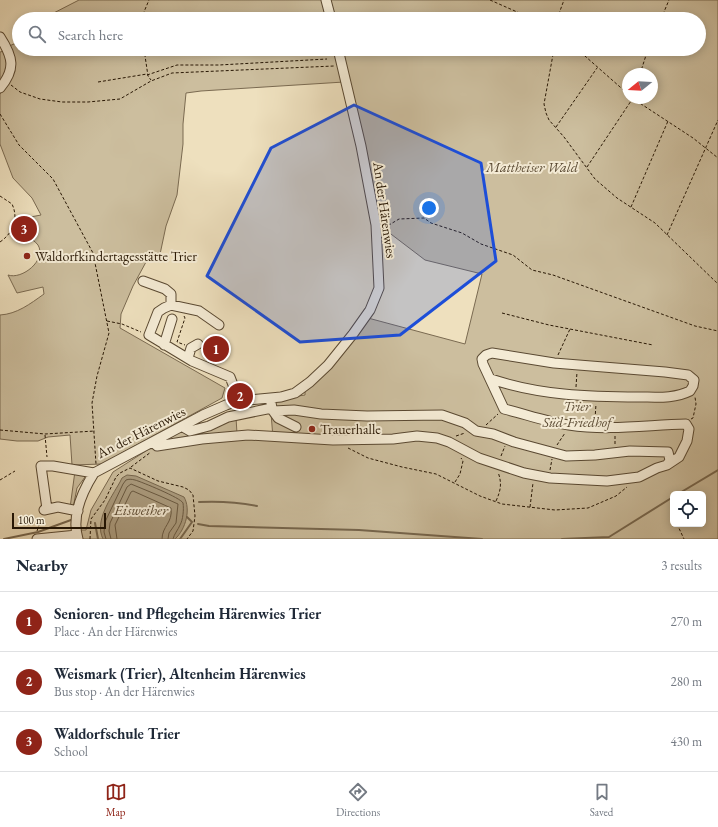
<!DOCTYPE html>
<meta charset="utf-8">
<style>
:root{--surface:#fff;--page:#f2f2f3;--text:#1f2937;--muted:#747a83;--line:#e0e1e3;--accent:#8f2418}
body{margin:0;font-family:"EB Garamond",serif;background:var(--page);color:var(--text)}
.controls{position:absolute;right:12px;bottom:12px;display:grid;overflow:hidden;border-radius:6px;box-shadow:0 2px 10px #0003}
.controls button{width:36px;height:36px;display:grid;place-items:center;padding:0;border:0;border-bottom:1px solid var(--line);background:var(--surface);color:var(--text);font:20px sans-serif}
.compass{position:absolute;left:622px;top:68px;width:36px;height:36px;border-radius:50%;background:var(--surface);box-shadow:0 2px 10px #0003;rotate:252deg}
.scale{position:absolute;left:12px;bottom:10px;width:94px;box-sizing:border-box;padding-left:4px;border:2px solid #281704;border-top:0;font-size:11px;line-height:14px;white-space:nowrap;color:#281704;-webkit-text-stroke:3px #f4ebd5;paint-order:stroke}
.you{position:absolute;left:429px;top:208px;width:14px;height:14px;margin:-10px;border:3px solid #fff;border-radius:50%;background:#1a73e8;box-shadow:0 0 0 6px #1a73e833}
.badge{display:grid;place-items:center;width:26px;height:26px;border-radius:50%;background:var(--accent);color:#fff;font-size:13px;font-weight:700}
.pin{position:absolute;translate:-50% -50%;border:2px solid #fff;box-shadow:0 1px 4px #0006}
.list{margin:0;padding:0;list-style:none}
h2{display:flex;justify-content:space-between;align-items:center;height:52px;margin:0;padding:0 16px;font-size:17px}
h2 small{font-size:13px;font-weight:400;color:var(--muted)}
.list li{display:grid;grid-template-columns:26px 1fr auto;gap:12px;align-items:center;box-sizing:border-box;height:60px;padding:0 16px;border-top:1px solid var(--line)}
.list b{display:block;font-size:15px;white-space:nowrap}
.list p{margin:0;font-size:13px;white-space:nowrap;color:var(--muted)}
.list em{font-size:13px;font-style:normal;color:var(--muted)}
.icon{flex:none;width:22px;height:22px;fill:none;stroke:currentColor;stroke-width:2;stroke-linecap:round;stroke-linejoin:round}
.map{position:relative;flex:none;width:718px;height:539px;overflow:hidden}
.search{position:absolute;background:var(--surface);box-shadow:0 2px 10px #0003;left:12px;right:12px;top:12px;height:44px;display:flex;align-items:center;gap:10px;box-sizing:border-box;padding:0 14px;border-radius:22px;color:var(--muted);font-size:15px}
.sheet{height:232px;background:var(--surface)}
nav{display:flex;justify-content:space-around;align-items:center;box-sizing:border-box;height:56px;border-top:1px solid var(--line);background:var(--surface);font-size:11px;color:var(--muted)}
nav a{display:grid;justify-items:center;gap:2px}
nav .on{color:var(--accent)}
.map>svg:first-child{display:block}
.green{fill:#ccbe9e;stroke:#7a6a51;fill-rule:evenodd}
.water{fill:#ab9c7f;stroke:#77674e}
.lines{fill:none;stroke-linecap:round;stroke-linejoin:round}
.shore{stroke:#6a5a42;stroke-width:1}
.stream{stroke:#77674e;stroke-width:2}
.minor-casing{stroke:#5a4932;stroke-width:11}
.path{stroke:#281704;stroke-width:1;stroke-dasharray:3 2;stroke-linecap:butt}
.minor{stroke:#f4ebd5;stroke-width:9}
.marked{fill:#1d4ed8;fill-opacity:0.2;stroke:#1d4ed8;stroke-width:3;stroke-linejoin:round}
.poi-dot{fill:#8f2418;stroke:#f4ebd5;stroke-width:1.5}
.labels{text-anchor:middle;stroke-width:4;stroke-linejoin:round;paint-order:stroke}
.park-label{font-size:14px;font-style:italic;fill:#594932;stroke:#f4ebd5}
.street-label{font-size:14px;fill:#281704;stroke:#f4ebd5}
.poi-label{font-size:14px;fill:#281704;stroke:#f4ebd5;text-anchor:start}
.water-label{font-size:15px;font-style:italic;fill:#5c4c35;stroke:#f4ebd5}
</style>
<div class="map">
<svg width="718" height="539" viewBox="0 0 718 539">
<rect width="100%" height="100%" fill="#eee0be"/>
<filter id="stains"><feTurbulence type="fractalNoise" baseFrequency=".005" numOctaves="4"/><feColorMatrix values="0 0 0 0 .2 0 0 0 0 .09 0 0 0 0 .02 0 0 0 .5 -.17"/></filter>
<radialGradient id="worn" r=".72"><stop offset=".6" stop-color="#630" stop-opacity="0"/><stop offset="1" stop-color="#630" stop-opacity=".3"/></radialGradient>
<path class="green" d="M 79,0 L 718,0 L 718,539 L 82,539 L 81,530 L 86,530 L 91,510 L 113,472 L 149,449 L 233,438 L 273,438 L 271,413 L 273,400 L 305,395 L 305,389 L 368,318 L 465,344 L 482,274 L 425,260 L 383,228 L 380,238 L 344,82 L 201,91 L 186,93 L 183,124 L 183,144 L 177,195 L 166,226 L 159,259 L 146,262 L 133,286 L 121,314 L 120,328 L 225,388 L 222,398 L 102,464 L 72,465 L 70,435 L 48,437 L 38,441 L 17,441 L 0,439 L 0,315 C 17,314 30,304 44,294 L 43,287 L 17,293 L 8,275 C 22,280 47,260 38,245 C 35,241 30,238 26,236 L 20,237 L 20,219 L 41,215 L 32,198 L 13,178 L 0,144 L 0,94 L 11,80 L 9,46 L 19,42 L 19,49 L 699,49 L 699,19 L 42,19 ZM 628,74 L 652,74 L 652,98 L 628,98 ZM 673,494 L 703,494 L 703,524 L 673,524 Z
M 4,51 C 9,65 7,71 0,83 L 0,52 Z
M 236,417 L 237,434 L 170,442 L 167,438 L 182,429 Z
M 75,471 L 84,474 L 85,477 L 77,488 L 73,508 L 70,508 Z"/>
<path class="water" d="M 127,475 L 136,476 L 184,497 C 191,509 186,529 175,539 L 103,539 C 94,521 111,498 120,482 L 122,478 Z"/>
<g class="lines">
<path class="shore" d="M 106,539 L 104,532 L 105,522 L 123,484 L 126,480 C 129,479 131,479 135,480 C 142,482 181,498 183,503 C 184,509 183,520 180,525 C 178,530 174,534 173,539
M 111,539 L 109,531 L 110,523 L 127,487 L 131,484 L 160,496 L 178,504 L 176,523 L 169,533 L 168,539
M 117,539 L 115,525 L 131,492 L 133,491 L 171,508 C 173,523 162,526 162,539"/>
<path class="stream" d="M 678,494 L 718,470
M 199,502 C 219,501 237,502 257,506
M 95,523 L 98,539
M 198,524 L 209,526 L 359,530 L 482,539
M 4,539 L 38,532 L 71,520
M 180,539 L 192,522 L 187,517
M 562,539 L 609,537 L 673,497"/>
<g class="minor-casing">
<path id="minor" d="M 326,0 L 331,19
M 0,37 C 13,57 16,69 0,88
M 143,281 L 165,289 L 171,294 L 171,305
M 219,325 L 199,311 L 171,305 L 164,308 L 158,312 L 149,335 L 192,361 L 230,377 L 235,390 L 237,401
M 164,345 L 172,319
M 188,358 L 191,348 L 198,344
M 272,408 L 273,411 L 294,410 L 321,414 L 367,416 L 442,415 L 465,423 L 476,431 L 493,434 L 514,442 L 566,456 L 595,455 L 630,451 L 668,452 L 670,460 L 667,465
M 273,411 L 278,418 L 296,427
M 183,427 L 190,431 L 209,426 L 228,417 L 272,408 L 271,403
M 153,442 L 157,446 L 202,439 L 248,435 L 333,440 L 393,439 L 417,436 L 437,438 L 449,442 L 479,458 L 524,473 L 550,478 L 607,481 L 639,477 L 657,468 L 667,465 L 679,457 L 687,441 L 689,429 L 686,424 C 647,425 608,431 569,425 C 547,422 525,414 504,409 L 483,364 L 482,359 L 486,355 L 492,353 L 554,363 L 665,372 L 688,375 L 694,380 L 693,386 L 690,391 C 674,399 656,397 639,397 C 588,397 539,395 491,379
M 47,509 L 41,466 L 53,466 L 94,473
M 44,510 L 58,507 L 78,511
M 37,539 L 77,535
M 78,539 C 71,516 82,492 94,473 L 203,415 L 226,405 L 237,401 L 281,397 L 295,393 L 310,382 L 328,365 L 353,334 L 370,310 L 379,288 L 376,225 L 361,146 L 338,49"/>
</g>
<path class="path" d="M 490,0 L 533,19
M 141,19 L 149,0
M 175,19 L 316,13
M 557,19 L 564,0
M 661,19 L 669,0
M 144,49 L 148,76 L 151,80
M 554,49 L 544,104 L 546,113 L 549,120 L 564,137 L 595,179 L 617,198 L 655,223 L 718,284
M 577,49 L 628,94
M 640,74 L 648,49
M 147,75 L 177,65 L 219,65 L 327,59
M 98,82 L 147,74
M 11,85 L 20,92 L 40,99 L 62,102 L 88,102 L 120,99 L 151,81 L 172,73 L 334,66
M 632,98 L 693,138 L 718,158
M 0,114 L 19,145 L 53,179 L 93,253 L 109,333 L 97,376 L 92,403 L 96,464
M 556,127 L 597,68
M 587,167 L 633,98
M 0,196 L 12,204 C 19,219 13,233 0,242
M 631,207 L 668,121
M 384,228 L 399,219 L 424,218 L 431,223 L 462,233 L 481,244 L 513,255 L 532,270 L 553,275 L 695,326 L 718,331
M 667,235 L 718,120
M 502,313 L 549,325 L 653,345
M 184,316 L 185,318 L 177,342 L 185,345
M 107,321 L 122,324 L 141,332
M 558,355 L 570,329
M 576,387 L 577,372
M 595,419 L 596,404
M 691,419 L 693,418 L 696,404 L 695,397
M 355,424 L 356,432
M 486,425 L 498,414
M 0,430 L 45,434 L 95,431
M 45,435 L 47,457
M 456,436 L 465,433
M 615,444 L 615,435
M 557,445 L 565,433
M 348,448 L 368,458 L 402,467 L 436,474 L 480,496 L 502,504 L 555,510 L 588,508 L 616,496 L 627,487
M 501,456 L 505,446
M 131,467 L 151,452
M 550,470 L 552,459
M 0,480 L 15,471
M 455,482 L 460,474 L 463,461 L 461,458
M 496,501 C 501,490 502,483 498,472
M 530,507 L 533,483
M 677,524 L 684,539
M 37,531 L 42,517
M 90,539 L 91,519 L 105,500 L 116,477 L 120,473 L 130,468 L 158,481 L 183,487 L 189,490 L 193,495 L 195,516 L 193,531 L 187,539"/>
<use href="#minor" class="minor"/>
</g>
<path class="marked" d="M 354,105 L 481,163 L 496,261 L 400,335 L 300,342 L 207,276 L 271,148 Z"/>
<g class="poi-dot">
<circle cx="27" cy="256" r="4"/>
<circle cx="312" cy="429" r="4"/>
</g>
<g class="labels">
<g class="park-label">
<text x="532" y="172">Mattheiser Wald</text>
<text x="577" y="411">Trier<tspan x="577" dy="16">Süd-Friedhof</tspan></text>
</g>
<g class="street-label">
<text transform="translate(385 210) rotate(82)" y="5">An der Härenwies</text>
<text transform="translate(141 432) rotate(-27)" y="5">An der Härenwies</text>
</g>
<g class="poi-label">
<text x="35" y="261">Waldorfkindertagesstätte Trier</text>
<text x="320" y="434">Trauerhalle</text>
</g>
<g class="water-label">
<text x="141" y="515">Eisweiher</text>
</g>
</g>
<rect width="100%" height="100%" filter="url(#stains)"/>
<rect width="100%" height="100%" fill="url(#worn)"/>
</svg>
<div class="controls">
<button><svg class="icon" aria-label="locate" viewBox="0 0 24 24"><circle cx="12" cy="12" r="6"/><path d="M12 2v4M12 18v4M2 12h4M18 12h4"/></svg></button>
</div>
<svg class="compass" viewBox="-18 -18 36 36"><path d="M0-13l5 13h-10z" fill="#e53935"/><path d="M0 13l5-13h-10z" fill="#747a83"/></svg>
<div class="scale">100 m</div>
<div class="you"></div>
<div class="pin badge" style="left:216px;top:349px">1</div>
<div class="pin badge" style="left:240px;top:396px">2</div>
<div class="pin badge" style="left:24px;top:229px">3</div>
<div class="search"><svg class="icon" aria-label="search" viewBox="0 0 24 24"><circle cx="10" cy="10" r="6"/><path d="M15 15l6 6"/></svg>Search here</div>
</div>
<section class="sheet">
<h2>Nearby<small>3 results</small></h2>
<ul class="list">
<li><span class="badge">1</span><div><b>Senioren- und Pflegeheim Härenwies Trier</b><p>Place · An der Härenwies</p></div><em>270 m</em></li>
<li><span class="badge">2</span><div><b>Weismark (Trier), Altenheim Härenwies</b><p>Bus stop · An der Härenwies</p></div><em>280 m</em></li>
<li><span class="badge">3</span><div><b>Waldorfschule Trier</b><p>School</p></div><em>430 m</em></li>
</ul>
</section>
<nav>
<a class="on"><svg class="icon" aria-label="map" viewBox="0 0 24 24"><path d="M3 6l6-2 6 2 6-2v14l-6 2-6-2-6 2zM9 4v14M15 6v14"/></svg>Map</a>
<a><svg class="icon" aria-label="directions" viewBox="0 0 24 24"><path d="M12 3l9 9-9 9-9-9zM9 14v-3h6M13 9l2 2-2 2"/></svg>Directions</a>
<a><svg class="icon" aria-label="saved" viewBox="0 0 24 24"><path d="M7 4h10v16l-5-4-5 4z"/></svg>Saved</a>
</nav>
